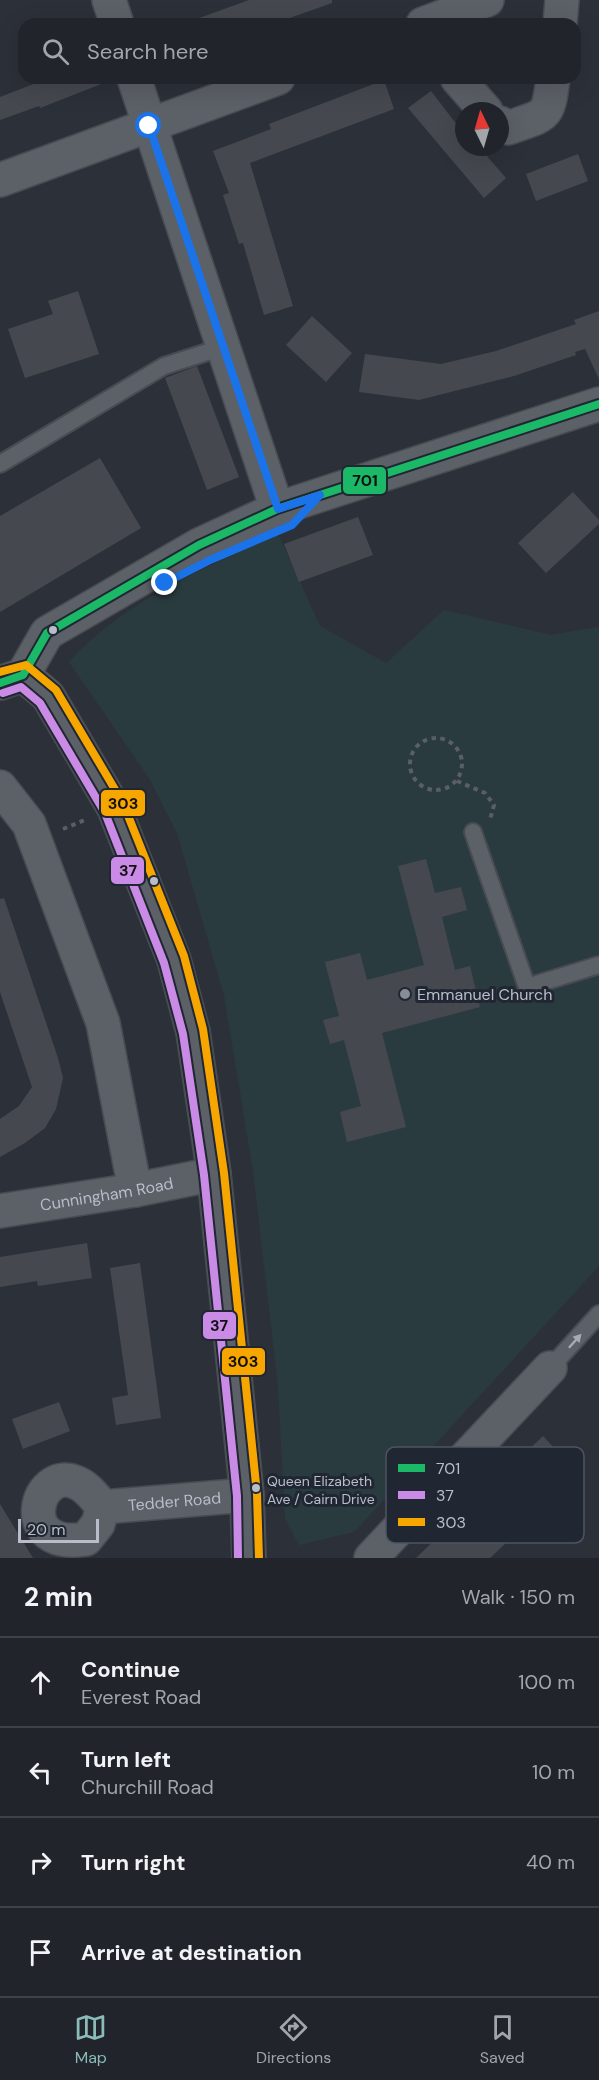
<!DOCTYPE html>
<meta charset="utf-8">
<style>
:root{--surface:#21252b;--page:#2d3137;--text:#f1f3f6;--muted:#a2a5a9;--line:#3e4247;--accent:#8bbbb9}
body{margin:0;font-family:"DM Sans",sans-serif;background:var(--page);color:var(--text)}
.compass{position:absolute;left:455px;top:102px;width:54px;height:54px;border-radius:50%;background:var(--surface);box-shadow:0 6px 24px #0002;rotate:355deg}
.scale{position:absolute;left:18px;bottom:15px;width:81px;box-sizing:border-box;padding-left:6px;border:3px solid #b8bdc9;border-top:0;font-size:16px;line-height:21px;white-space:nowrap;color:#b8bdc9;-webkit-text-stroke:4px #202733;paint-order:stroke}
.stop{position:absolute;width:18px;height:18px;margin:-14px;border:4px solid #1a73e8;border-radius:50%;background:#fff}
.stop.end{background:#1a73e8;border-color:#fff;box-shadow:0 2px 6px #0008}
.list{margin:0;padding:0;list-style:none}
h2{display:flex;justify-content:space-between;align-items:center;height:78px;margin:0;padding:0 24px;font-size:26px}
h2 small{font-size:20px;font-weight:400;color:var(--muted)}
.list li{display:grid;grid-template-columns:39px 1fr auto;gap:18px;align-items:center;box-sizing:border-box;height:90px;padding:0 24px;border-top:2px solid var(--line)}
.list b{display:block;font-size:22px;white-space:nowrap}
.list p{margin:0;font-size:20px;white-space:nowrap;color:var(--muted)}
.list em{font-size:20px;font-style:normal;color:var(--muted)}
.icon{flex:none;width:33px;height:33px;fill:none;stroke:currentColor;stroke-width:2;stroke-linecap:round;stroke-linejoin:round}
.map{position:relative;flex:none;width:599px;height:1558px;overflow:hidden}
.search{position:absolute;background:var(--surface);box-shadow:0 6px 24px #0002;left:18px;right:18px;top:18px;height:66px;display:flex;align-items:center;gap:15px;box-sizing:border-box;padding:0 21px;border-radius:18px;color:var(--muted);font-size:22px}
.sheet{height:438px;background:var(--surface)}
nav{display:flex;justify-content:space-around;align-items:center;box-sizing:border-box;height:84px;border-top:2px solid var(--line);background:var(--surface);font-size:16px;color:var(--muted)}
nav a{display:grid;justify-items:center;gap:3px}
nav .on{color:var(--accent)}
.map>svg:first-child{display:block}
.green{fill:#2a3b3f}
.building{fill:#45494f}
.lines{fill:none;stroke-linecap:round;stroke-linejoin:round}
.service-casing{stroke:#484c52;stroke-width:20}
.minor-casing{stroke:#484c52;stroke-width:36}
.tertiary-casing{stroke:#484c52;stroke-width:36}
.path{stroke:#5a5f64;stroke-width:4;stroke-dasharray:4.5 4.5;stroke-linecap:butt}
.service{stroke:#5c6067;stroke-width:16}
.minor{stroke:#5c6067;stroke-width:33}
.tertiary{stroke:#5c6067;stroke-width:33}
.bus-1-casing{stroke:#202733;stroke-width:12}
.bus-2-casing{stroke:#202733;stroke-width:12}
.bus-3-casing{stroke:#202733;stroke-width:12}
.bus-1{stroke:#1ab867;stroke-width:8}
.bus-2{stroke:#ca8be6;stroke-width:8}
.bus-3{stroke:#f7a600;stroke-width:8}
.oneway{fill:#a6aab5}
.route{stroke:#1a73e8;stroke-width:8}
.bus-dot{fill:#b8bdc9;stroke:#202733;stroke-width:2}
.poi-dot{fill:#878c97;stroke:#202733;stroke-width:2}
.labels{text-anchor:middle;stroke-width:6;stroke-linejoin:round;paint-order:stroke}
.bus-label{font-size:14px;fill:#b8bdc9;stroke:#202733;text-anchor:start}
.poi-label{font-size:16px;fill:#b8bdc9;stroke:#202733;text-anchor:start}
.street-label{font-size:16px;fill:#b8bdc9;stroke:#202733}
.key{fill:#202733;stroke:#4e5460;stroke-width:1.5}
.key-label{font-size:16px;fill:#b8bdc9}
.line-badge{stroke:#202733;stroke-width:2}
.pale-badge-label{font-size:16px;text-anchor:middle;font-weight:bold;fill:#111}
</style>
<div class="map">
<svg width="599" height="1558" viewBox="0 0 599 1558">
<rect width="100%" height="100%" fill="#2c3139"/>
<path class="green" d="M 278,534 L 320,626 L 386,663 L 444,610 L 550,635 L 599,627 L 599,1266 L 354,1532 L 299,1545 L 285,1518 L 278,1386 L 253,1170 L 224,995 L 177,833 L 149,778 L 69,662 C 125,600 204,569 278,534 Z"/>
<path class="building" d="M 249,0 L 332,0 L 332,3 L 273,24 L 191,24 L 191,21 Z
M 49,78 L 114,79 L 40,108 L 39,106 L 0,120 L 0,97 Z
M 384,80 L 394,109 L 250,163 L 293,306 L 264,315 L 243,243 L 239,244 L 223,195 L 229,193 L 213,151 L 271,129 L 269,124 Z
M 431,91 L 464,134 L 464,147 L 479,147 L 506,178 L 484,198 L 408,108 Z
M 578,154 L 588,181 L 536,201 L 526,174 Z
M 78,291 L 99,354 L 25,378 L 8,329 L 53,314 L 48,301 Z
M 599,311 L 599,379 L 585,349 L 575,352 L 576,355 L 514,376 L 419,400 L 359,392 L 365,354 L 441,364 L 496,351 L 576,324 L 574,320 Z
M 312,316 L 352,353 L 326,382 L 286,345 Z
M 197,366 L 239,477 L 207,490 L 165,378 Z
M 100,458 L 141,528 L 0,612 L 0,516 Z
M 573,492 L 599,520 L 599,524 L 546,573 L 518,543 Z
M 358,517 L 373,555 L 299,582 L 284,544 Z
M 426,859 L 435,893 L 461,887 L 467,910 L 442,917 L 455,970 L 470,966 L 480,1007 L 382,1033 L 406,1127 L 347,1142 L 340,1112 L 361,1106 L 344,1040 L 330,1044 L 323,1020 L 339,1016 L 325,962 L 360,953 L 367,980 L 424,965 L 398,866 Z
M 4,898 L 58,1058 L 63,1078 L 56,1109 L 45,1128 L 25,1143 L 0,1157 L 0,1119 L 19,1106 L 32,1087 L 0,992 L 0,899 Z
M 87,1243 L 92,1278 L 38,1286 L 37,1281 L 0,1287 L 0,1257 Z
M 140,1263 L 161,1418 L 116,1425 L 112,1398 L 128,1395 L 110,1268 Z
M 59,1402 L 70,1431 L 23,1449 L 12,1419 Z
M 543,1436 L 567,1462 L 524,1502 L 528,1506 L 498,1535 L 506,1543 L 490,1558 L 416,1558 Z
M 0,1504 L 33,1558 L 0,1558 Z"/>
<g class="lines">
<g class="service-casing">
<path id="service" d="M 0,464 L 164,366 L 223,347
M 473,832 L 527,987 L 599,965
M 550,1368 L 599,1314"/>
</g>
<g class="minor-casing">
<g id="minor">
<path d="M 109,0 L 117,24"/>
<path d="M 423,24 L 487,0"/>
<path d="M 560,24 L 562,0"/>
<path d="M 134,78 L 277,509"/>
<path d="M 457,78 L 486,111"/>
<path d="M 500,123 L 508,128 C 547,114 548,119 553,78"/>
<path d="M 0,180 L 278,78"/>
<path d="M 0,787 L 29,824 L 103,1023 L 135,1190"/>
<path id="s1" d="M 0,1211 L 135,1190 L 214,1174"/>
<path id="s2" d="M 103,1507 L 98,1524 L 86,1539 C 13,1551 36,1466 75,1482 C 87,1486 95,1498 103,1507 L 247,1495"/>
<path d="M 371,1558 L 550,1368"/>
</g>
</g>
<g class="tertiary-casing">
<path id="tertiary" d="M 23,675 L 48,696 L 114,808 L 174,960 L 193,1032 L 214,1174 L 247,1495 L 249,1558
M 0,683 L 23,675 L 47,633 L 199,545 L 277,509 L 599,404"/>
</g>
<path class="path" d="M410 764a26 26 0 1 1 52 0a26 26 0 1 1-52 0Z
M 457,781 L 485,793 L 494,805 L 490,820
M 63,829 L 87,819"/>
<use href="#service" class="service"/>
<use href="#minor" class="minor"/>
<use href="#tertiary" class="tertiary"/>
<g class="bus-1-casing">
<path id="bus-1" d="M 0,683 L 23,675 L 47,633 L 199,545 L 277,509 L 599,404"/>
</g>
<g class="bus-2-casing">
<path id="bus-2" d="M 3,693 L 21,687 L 40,703 L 105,813 L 164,963 L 183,1034 L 204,1175 L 237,1496 L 238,1558"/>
</g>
<g class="bus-3-casing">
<path id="bus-3" d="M 0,672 L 26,665 L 56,690 L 123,803 L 184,956 L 203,1029 L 224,1173 L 257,1494 L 259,1558"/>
</g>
<use href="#bus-1" class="bus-1"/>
<use href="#bus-2" class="bus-2"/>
<use href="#bus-3" class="bus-3"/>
</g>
<defs><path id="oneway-solid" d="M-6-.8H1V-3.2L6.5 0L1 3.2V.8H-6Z" transform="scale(1.5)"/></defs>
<use class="oneway" href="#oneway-solid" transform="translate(575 1341) rotate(-48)"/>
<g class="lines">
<path class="route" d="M 149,126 L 278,509 L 320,495 L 292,525 L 210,560 L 165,583"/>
</g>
<g class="bus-dot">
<circle cx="53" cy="630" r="5"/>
<circle cx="154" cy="881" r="5"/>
<circle cx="256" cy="1488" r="5"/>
</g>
<circle class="poi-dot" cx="405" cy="994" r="6"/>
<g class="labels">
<g class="bus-label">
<text x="267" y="1486">Queen Elizabeth<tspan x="267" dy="18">Ave / Cairn Drive</tspan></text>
</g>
<g class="poi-label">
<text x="417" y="1000">Emmanuel Church</text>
</g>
<g class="street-label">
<text dy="6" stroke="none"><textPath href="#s1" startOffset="108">Cunningham Road</textPath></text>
<text dy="6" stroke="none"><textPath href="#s2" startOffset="266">Tedder Road</textPath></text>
</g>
</g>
<rect x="386" y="1447" width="198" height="96" rx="9" class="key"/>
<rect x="398" y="1464" width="27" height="8" fill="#1ab867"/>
<rect x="398" y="1491" width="27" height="8" fill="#ca8be6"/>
<rect x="398" y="1518" width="27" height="8" fill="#f7a600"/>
<g class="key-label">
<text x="436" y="1474">701</text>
<text x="436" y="1501">37</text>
<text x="436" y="1528">303</text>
</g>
<g class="line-badge">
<rect x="342" y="466" width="45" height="29" rx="6" fill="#1ab867"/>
<rect x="100" y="789" width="46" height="28" rx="6" fill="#f7a600"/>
<rect x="110" y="856" width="35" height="29" rx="6" fill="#ca8be6"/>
<rect x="202" y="1311" width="35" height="29" rx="6" fill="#ca8be6"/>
<rect x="221" y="1347" width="45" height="29" rx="6" fill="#f7a600"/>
</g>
<g class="pale-badge-label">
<text x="365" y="486">701</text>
<text x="123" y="809">303</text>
<text x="128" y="876">37</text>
<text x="219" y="1331">37</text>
<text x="243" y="1367">303</text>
</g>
</svg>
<svg class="compass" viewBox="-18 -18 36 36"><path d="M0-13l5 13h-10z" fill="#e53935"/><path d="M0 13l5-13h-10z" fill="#a2a5a9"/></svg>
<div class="scale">20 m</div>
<div class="stop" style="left:149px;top:126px"></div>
<div class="stop end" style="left:165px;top:583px"></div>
<div class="search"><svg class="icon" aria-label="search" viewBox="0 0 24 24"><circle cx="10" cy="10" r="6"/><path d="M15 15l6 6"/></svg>Search here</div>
</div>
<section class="sheet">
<h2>2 min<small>Walk · 150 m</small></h2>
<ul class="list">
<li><svg class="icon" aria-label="ahead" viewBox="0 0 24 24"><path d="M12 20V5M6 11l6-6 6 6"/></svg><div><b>Continue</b><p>Everest Road</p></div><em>100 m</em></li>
<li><svg class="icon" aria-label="left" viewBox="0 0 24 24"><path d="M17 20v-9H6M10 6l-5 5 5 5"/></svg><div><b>Turn left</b><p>Churchill Road</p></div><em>10 m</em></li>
<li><svg class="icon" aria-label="right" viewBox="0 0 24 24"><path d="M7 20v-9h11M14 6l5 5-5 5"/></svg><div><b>Turn right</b></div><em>40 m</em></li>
<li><svg class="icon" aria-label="arrive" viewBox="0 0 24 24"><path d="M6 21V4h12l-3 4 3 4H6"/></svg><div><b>Arrive at destination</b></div></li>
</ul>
</section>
<nav>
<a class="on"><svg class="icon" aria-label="map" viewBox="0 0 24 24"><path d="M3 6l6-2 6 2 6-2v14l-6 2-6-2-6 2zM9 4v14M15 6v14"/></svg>Map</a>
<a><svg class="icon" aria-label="directions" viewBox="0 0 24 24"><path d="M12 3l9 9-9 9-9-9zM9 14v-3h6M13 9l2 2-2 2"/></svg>Directions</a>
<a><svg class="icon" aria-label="saved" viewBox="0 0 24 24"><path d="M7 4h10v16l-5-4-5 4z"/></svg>Saved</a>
</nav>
